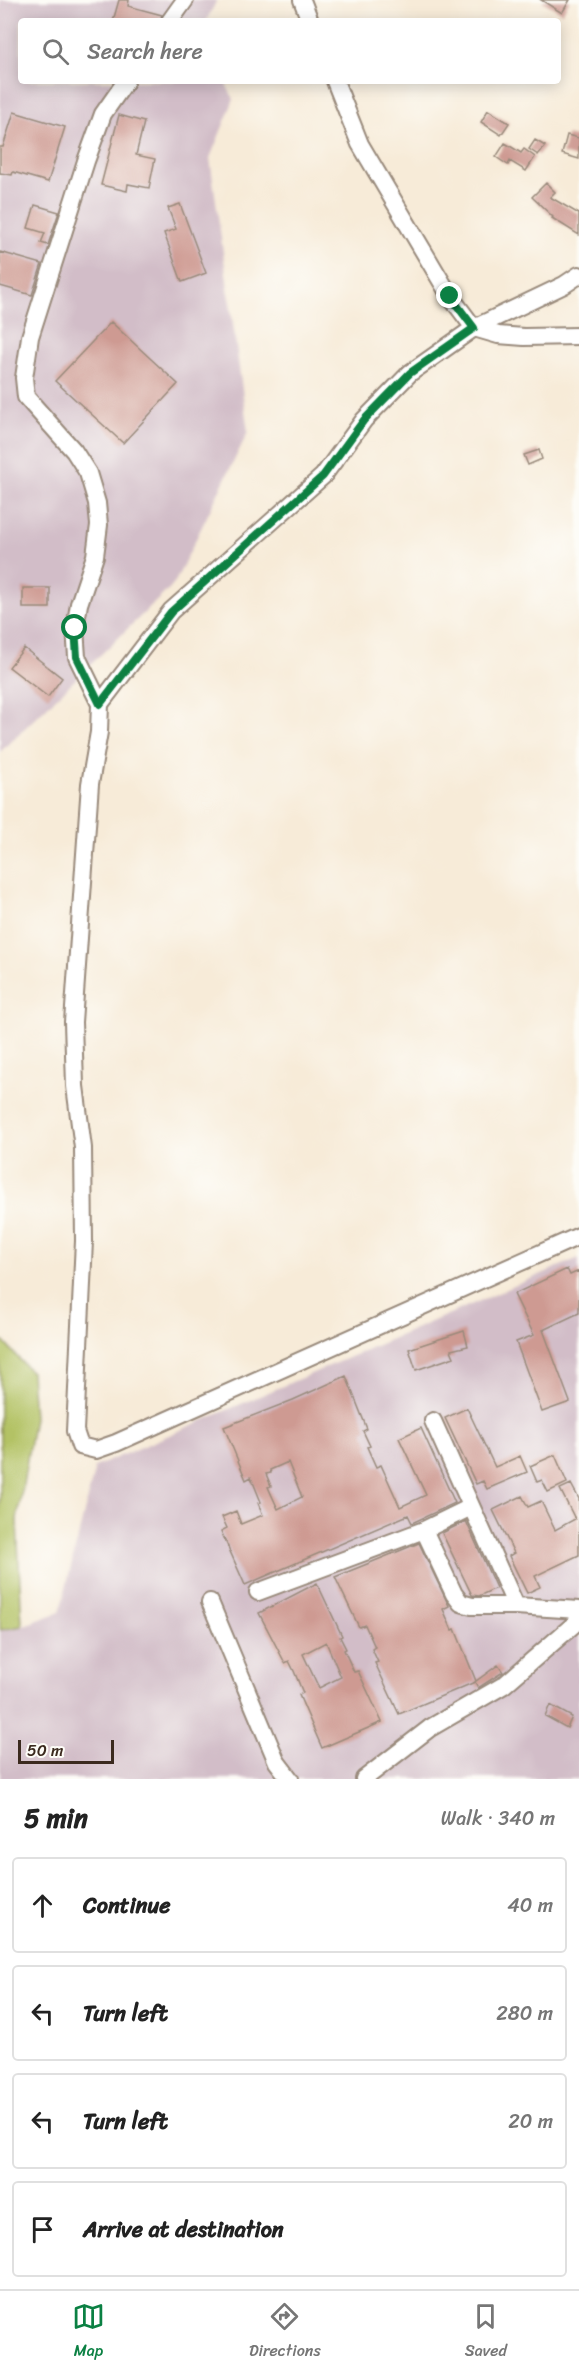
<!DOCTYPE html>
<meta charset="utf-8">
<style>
:root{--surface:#fff;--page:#f2f2f2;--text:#222;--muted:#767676;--line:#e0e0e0;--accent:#0b8043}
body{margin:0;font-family:Sriracha,sans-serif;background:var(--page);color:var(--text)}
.scale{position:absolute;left:18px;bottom:15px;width:96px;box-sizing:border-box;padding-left:6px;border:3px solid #3b2a1e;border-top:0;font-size:16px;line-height:21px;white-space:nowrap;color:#3b2a1e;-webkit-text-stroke:4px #fdfcf7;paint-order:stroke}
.stop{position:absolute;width:18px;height:18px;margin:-14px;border:4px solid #0b8043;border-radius:50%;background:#fff}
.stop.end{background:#0b8043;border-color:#fff;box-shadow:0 2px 6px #0008}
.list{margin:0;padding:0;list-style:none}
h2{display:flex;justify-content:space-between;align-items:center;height:78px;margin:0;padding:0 24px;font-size:26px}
h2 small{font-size:20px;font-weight:400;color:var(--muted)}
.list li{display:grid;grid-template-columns:39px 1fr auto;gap:18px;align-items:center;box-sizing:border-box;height:96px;margin:0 12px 12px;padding:0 12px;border:2px solid var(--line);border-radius:6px}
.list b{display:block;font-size:22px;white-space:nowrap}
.list em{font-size:20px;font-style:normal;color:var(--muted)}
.icon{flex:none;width:33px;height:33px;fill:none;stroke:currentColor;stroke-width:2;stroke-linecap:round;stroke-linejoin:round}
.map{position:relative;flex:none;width:579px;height:1779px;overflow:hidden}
.search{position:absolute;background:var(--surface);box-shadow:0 3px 15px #0003;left:18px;right:18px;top:18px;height:66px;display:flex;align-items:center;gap:15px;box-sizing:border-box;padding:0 21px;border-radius:6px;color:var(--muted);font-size:22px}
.sheet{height:510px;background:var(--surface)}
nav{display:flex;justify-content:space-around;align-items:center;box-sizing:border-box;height:84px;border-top:2px solid var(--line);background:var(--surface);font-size:16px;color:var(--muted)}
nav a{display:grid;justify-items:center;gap:3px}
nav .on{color:var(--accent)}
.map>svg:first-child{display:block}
.industrial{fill:#d2bdc8}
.green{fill:#b3c265;stroke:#777642;stroke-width:1.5}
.building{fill:#ce9a92;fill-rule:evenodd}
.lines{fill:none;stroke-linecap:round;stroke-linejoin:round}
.minor-casing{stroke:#998a7b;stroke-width:20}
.minor{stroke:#fff;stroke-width:16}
.route{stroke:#0b8043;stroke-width:8}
</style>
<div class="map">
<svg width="579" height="1779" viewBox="0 0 579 1779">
<rect width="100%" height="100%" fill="#fdfcf7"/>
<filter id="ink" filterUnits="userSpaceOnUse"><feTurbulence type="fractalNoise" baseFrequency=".0167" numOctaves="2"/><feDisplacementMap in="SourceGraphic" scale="12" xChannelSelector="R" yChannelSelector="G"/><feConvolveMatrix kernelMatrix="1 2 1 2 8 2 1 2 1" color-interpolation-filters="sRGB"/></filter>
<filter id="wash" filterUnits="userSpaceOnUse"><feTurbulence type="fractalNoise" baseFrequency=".008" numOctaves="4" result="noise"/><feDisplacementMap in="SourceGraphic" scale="24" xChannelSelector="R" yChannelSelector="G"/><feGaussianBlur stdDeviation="1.35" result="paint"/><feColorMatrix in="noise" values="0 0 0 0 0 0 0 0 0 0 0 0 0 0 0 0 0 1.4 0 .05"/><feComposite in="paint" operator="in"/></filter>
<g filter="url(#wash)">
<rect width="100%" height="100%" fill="#f7ebd8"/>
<path class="industrial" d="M 0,0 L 217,0 L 206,21 L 21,21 L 21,81 L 224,81 L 234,99 L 210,158 L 248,432 L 174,584 L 0,752 Z
M 579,1258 L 579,1779 L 0,1779 L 0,1630 L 22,1626 L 60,1612 L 95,1467 Z"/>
<path class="green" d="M 0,1338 L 31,1372 L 34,1418 L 17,1520 L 22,1626 L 0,1630 Z"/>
<g id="blocks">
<path class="building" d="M 119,0 L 129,0 L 128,6 L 162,15 L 160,21 L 113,21 Z
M 541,0 L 570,0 L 562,13 Z
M 488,110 L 509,123 L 501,135 L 481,122 Z
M 14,112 L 65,127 L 48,182 L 13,172 L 12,175 L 0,173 L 0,147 L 3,147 Z
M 119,115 L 144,122 L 136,155 L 155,159 L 149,188 L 128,184 L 127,191 L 101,185 Z
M 567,135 L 579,138 L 579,159 L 562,154 Z
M 535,140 L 545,146 L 538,155 L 529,149 Z
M 505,143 L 521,153 L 524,149 L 535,157 L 526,171 L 510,161 L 508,165 L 496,157 Z
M 546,183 L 555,192 L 550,197 L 579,214 L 579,235 L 552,218 L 553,217 L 532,197 Z
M 180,204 L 206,273 L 182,282 L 164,233 L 176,229 L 168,208 Z
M 35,205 L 59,212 L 48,245 L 41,243 L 45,233 L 28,228 Z
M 0,252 L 42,264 L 32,295 L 0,286 Z
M 111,322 L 178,384 L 123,443 L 55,381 Z
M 539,450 L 542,459 L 528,465 L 524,455 Z
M 23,588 L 50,588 L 50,608 L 23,608 Z
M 24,648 L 62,678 L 48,697 L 9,667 Z
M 567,1269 L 570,1275 L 579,1271 L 579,1313 L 543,1330 L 570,1402 L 542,1412 L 516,1342 L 534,1335 L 514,1294 Z
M 464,1331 L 468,1346 L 451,1350 L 454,1357 L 416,1370 L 409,1349 Z
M 346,1376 L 367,1429 L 363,1431 L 370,1446 L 367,1447 L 376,1467 L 381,1465 L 400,1507 L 426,1495 L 399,1438 L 421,1428 L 455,1503 L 412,1523 L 408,1515 L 245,1585 L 221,1531 L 227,1528 L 222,1517 L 236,1511 L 241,1524 L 263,1515 L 258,1503 L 261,1502 L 251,1477 L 246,1480 L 224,1427 L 293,1400 ZM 288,1462 L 302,1497 L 278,1509 L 268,1487 L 271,1486 L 266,1474 L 271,1473 L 270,1470 Z
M 467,1408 L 495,1467 L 520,1456 L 527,1472 L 487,1489 L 483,1481 L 476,1484 L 445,1418 Z
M 555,1455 L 567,1483 L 548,1492 L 542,1480 L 537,1482 L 530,1466 Z
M 571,1484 L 579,1499 L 579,1555 L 535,1576 L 540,1587 L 527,1593 L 509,1556 L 514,1553 L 493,1510 L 522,1496 L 528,1507 L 541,1501 L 555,1530 L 575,1519 L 560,1489 Z
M 466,1521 L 496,1588 L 479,1596 L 472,1595 L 442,1533 Z
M 419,1543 L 449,1606 L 443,1609 L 452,1630 L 455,1629 L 476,1681 L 498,1665 L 503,1672 L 478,1688 L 475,1682 L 399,1714 L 375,1663 L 378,1662 L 372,1649 L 375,1647 L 365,1625 L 359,1627 L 335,1577 Z
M 317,1583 L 342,1636 L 340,1637 L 346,1649 L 344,1650 L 354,1672 L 358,1671 L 382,1722 L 322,1748 L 299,1695 L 303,1693 L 294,1671 L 289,1661 L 285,1663 L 259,1613 ZM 326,1642 L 341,1677 L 319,1688 L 303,1654 Z
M 550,1705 L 572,1717 L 567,1728 L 545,1716 Z"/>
</g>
</g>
<g filter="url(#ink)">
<use href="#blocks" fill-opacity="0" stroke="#998a7b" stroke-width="1.5"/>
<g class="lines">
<g class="minor-casing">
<path id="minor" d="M 302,0 L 310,21
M 170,21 L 185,0
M 126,81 L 103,114 L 86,161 L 30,337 L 24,378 L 26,397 L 74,451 L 88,473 L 97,503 L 99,525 L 95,556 L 79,604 L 75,628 L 77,657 L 100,704 L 99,732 L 90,784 L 73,1022 L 75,1086 L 83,1148 L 84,1241 L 75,1431 L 80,1446 L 96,1450 L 116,1443 L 579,1236
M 335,81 L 360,144 L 450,296 L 474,328 L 498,335 L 524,337 L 579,336
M 100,704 L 171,611 L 323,476 L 364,420 L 410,373 L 474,328 L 564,285 L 579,275
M 433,1421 L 516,1606
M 424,1530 L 454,1594 L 461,1603 L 472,1606 L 516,1606 L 579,1610
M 258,1592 L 424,1530 L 471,1507
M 210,1602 L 277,1762 L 290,1779
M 364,1779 L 430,1728 L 504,1685 L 579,1620"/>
</g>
<use href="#minor" class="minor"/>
</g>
</g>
<g class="lines" filter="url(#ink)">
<path class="route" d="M 75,628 L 77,657 L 100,704 L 171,612 L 323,476 L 364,420 L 410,373 L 474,328 L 450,296"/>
</g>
</svg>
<div class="scale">50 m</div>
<div class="stop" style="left:75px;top:628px"></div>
<div class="stop end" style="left:450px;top:296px"></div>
<div class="search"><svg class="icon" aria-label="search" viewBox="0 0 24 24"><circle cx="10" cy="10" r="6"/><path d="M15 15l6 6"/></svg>Search here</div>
</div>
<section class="sheet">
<h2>5 min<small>Walk · 340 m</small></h2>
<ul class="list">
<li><svg class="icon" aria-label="ahead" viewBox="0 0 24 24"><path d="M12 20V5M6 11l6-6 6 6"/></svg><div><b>Continue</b></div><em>40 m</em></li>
<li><svg class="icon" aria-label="left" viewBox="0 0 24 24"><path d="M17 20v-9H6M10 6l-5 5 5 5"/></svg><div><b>Turn left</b></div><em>280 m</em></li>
<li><svg class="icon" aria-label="left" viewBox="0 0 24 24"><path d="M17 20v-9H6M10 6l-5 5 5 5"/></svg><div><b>Turn left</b></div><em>20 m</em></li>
<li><svg class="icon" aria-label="arrive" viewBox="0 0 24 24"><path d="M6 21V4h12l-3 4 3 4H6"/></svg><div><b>Arrive at destination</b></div></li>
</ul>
</section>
<nav>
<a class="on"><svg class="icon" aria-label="map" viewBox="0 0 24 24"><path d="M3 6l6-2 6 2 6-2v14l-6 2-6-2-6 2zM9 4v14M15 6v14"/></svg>Map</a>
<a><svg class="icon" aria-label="directions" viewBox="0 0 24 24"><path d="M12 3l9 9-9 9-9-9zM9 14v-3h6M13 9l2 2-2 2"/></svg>Directions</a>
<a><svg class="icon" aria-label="saved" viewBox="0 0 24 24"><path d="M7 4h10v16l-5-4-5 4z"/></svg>Saved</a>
</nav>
